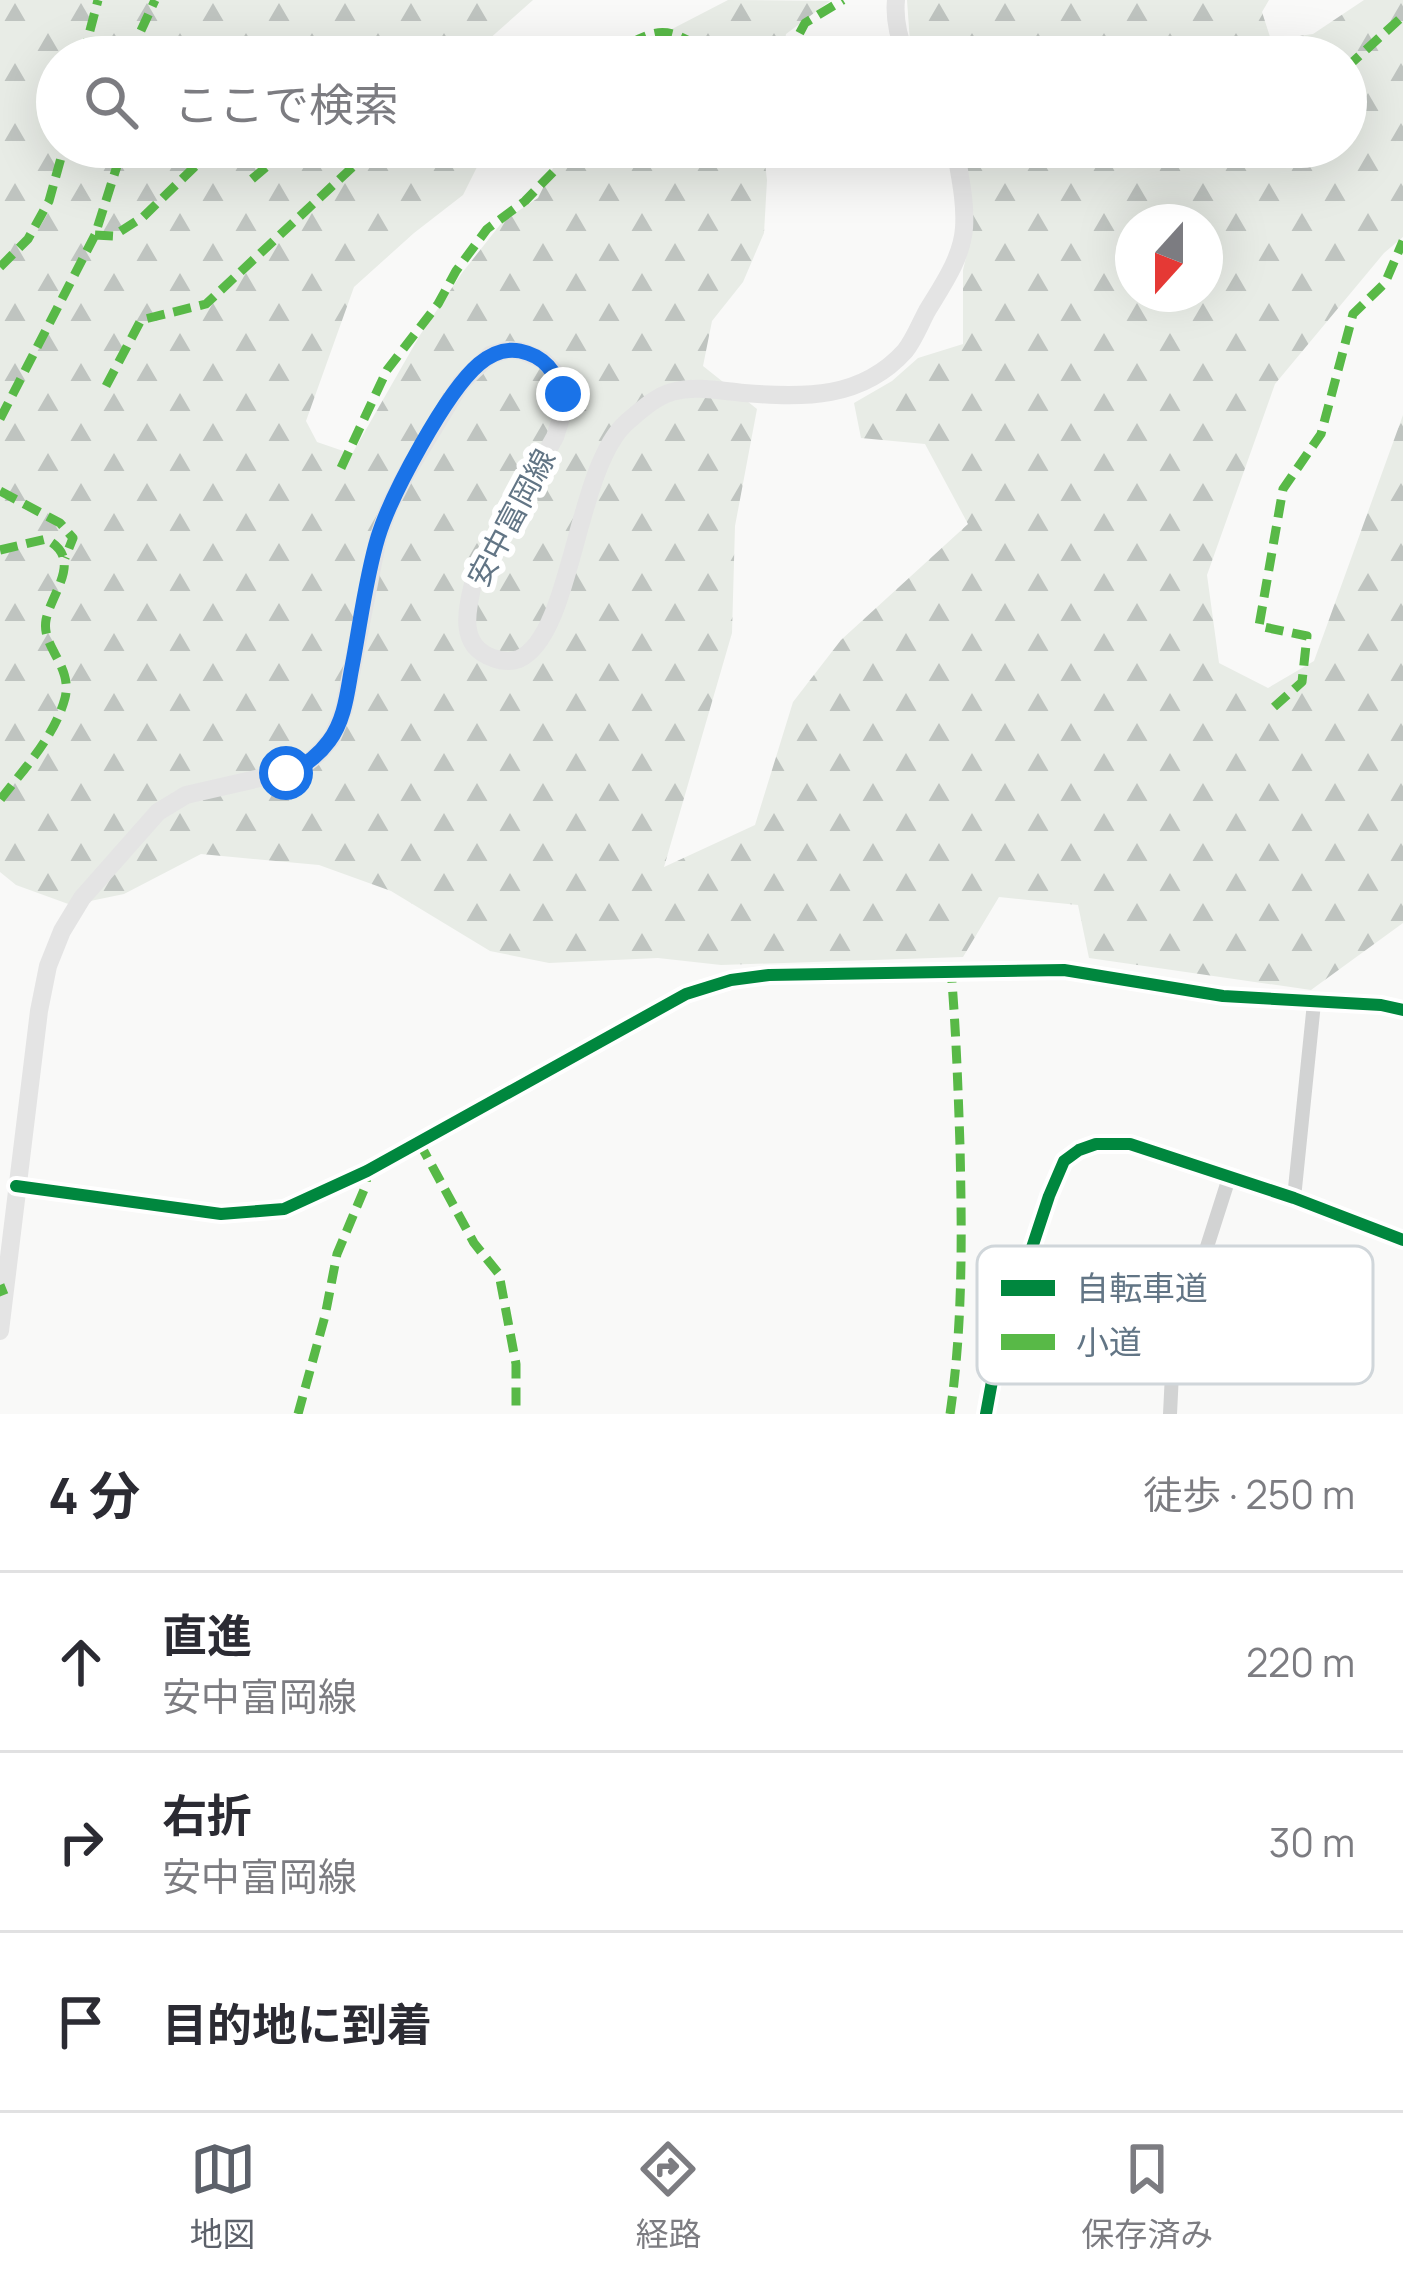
<!DOCTYPE html>
<html lang="ja">
<meta charset="utf-8">
<style>
:root{--surface:#fff;--page:#f2f2f3;--text:#2b2b33;--muted:#7c7c81;--line:#e1e1e2;--accent:#5c616a}
body{margin:0;font-family:Manrope,"Noto Sans JP",sans-serif;background:var(--page);color:var(--text)}
.compass{position:absolute;left:1115px;top:204px;width:108px;height:108px;border-radius:50%;background:var(--surface);box-shadow:0 12px 48px #0002;rotate:201deg}
.stop{position:absolute;width:36px;height:36px;margin:-27px;border:9px solid #1a73e8;border-radius:50%;background:#fff}
.stop.end{background:#1a73e8;border-color:#fff;box-shadow:0 3px 12px #0008}
.list{margin:0;padding:0;list-style:none}
h2{display:flex;justify-content:space-between;align-items:center;height:156px;margin:0;padding:0 48px;font-size:51px}
h2 small{font-size:39px;font-weight:400;color:var(--muted)}
.list li{display:grid;grid-template-columns:78px 1fr auto;gap:36px;align-items:center;box-sizing:border-box;height:180px;padding:0 48px;border-top:3px solid var(--line)}
.list b{display:block;font-size:45px;white-space:nowrap}
.list p{margin:0;font-size:39px;white-space:nowrap;color:var(--muted)}
.list em{font-size:39px;font-style:normal;color:var(--muted)}
.icon{flex:none;width:66px;height:66px;fill:none;stroke:currentColor;stroke-width:2;stroke-linecap:round;stroke-linejoin:round}
.map{position:relative;flex:none;width:1403px;height:1414px;overflow:hidden}
.search{position:absolute;background:var(--surface);box-shadow:0 12px 48px #0002;left:36px;right:36px;top:36px;height:132px;display:flex;align-items:center;gap:30px;box-sizing:border-box;padding:0 42px;border-radius:66px;color:var(--muted);font-size:45px}
.sheet{height:696px;background:var(--surface)}
nav{display:flex;justify-content:space-around;align-items:center;box-sizing:border-box;height:168px;border-top:3px solid var(--line);background:var(--surface);font-size:33px;color:var(--muted)}
nav a{display:grid;justify-items:center;gap:6px}
nav .on{color:var(--accent)}
.map>svg:first-child{display:block}
.forest{fill:url(#forest-firs);fill-rule:evenodd}
.lines{fill:none;stroke-linecap:round;stroke-linejoin:round}
.minor{stroke:#d2d3d3;stroke-width:14}
.tertiary{stroke:#d2d3d3;stroke-width:16}
.secondary{stroke:#e4e4e4;stroke-width:18}
.quiet{stroke:#58b947;stroke-width:9;stroke-dasharray:18 9;stroke-linecap:butt}
.cycleway-casing{stroke:#fff;stroke-width:20}
.cycleway{stroke:#00873e;stroke-width:12}
.route{stroke:#1a73e8;stroke-width:15}
.labels{text-anchor:middle;stroke-width:12;stroke-linejoin:round;paint-order:stroke}
.street-label{font-size:30px;fill:#627585;stroke:#fff}
.key{fill:#fff;stroke:#d0d6da;stroke-width:3}
.key-label{font-size:33px;fill:#627585}
</style>
<div class="map">
<svg width="1403" height="1414" viewBox="0 0 1403 1414">
<defs>
<pattern id="forest-firs" width="22" height="20" patternUnits="userSpaceOnUse" patternTransform="scale(3)"><rect width="22" height="20" fill="#e8ece6"/><path d="M5 1l3.5 6h-7zM16 11l3.5 6h-7z" fill="#bfc4c0"/></pattern>
</defs>
<rect width="100%" height="100%" fill="#f9f9f8"/>
<path class="forest" d="M 0,0 L 533,0 L 469,57 L 57,57 L 57,147 L 487,147 L 463,195 L 414,233 L 354,287 L 306,421 L 317,442 L 352,454 L 420,335 L 462,273 L 503,221 L 538,198 L 556,162 L 556,147 L 763,147 L 767,180 L 764,233 L 743,282 L 712,321 L 703,366 L 757,409 L 735,526 L 732,633 L 664,867 L 755,825 L 793,702 L 841,640 L 968,524 L 925,444 L 861,438 L 854,403 L 892,381 L 918,358 L 963,344 L 963,270 L 972,233 L 970,192 L 963,147 L 1346,147 L 1346,57 L 916,57 L 910,42 L 907,0 L 1269,0 L 1262,12 L 1271,40 L 1313,34 L 1364,0 L 1403,0 L 1403,237 L 1384,253 L 1275,384 L 1207,575 L 1219,663 L 1268,688 L 1314,661 L 1403,415 L 1403,923 L 1311,990 L 1089,958 L 1078,905 L 999,897 L 963,957 L 721,965 L 658,958 L 549,963 L 490,951 L 391,891 L 319,865 L 201,854 L 124,894 L 71,905 L 16,885 L 0,872 ZM 1133,222 L 1205,222 L 1205,294 L 1133,294 Z
M 728,0 L 830,1 L 786,34 L 782,57 L 618,57 Z"/>
<g class="lines">
<path class="minor" d="M 1294,1198 L 1314,1003
M 986,1414 L 997,1354 L 1049,1196 L 1064,1161 L 1079,1150 L 1096,1144 L 1130,1144 L 1294,1198 L 1403,1240
M 1170,1414 L 1173,1353 L 1229,1178"/>
<path class="tertiary" d="M 16,1186 L 221,1214 L 284,1209 L 367,1171 L 686,994 L 731,980 L 769,975 L 1064,970 L 1223,996 L 1381,1005 L 1403,1010"/>
<path class="secondary" d="M 896,0 C 894,19 899,39 906,57
M 0,1331 L 39,1011 L 48,966 L 62,931 L 82,898 L 158,812 L 186,795 L 299,769 L 317,755 L 332,738 L 344,709 L 378,538 L 390,505 L 407,472 L 461,383 L 490,355 L 507,350 L 521,351 L 543,360 L 553,370 L 563,394 L 563,412 L 555,437 L 474,580 C 467,608 457,646 493,658 C 501,661 511,662 519,659 C 573,635 575,468 627,422 C 639,412 656,396 672,392 C 695,385 721,391 744,393 C 804,398 862,399 905,351 C 914,340 920,324 927,311 C 942,286 962,258 964,228 C 966,201 959,173 955,147"/>
<path class="quiet" d="M 83,57 L 98,0
M 138,57 L 138,37 L 155,0
M 606,57 C 659,27 663,22 715,57
M 787,57 L 805,23 L 843,0
M 1346,68 L 1403,16
M 252,179 L 290,147
M 95,235 L 113,236 L 143,217 L 215,147
M 0,267 L 28,239 L 49,201 L 64,147
M 106,386 L 141,320 L 206,304 L 374,147
M 0,419 L 95,235 L 123,147
M 341,468 L 387,370 L 438,304 L 456,271 L 487,229 L 525,201 L 555,170 L 557,147
M 0,491 L 60,523 L 73,538 L 65,558
M 0,550 L 46,539 C 84,559 52,591 46,620 C 41,647 73,666 65,698 C 55,736 23,770 0,800
M 1274,707 L 1302,682 L 1307,636 L 1259,626 L 1283,489 L 1321,434 L 1353,314 L 1385,283 L 1403,241
M 419,1142 L 474,1243 L 499,1274 L 516,1364 L 516,1414
M 0,1285 L 4,1295
M 298,1414 L 325,1316 L 337,1254 L 366,1185 L 367,1171
M 950,1414 C 963,1325 962,1236 960,1146 C 958,1087 956,1029 951,970"/>
<g class="cycleway-casing">
<path id="cycleway" d="M 16,1186 L 221,1214 L 284,1209 L 367,1171 L 686,994 L 731,980 L 769,975 L 1064,970 L 1223,996 L 1381,1005 L 1403,1010
M 986,1414 L 997,1354 L 1049,1196 L 1064,1161 L 1079,1150 L 1096,1144 L 1130,1144 L 1294,1198 L 1403,1240"/>
</g>
<use href="#cycleway" class="cycleway"/>
</g>
<g class="lines">
<path class="route" d="M 286,773 C 304,767 318,756 329,741 C 344,721 347,695 351,672 C 360,627 365,580 378,537 C 391,495 446,392 479,364 C 491,354 505,348 520,351 C 545,356 555,372 563,394"/>
</g>
<g class="labels">
<g class="street-label">
<text transform="translate(512 518) rotate(-62)" y="10">安中富岡線</text>
</g>
</g>
<rect x="977" y="1246" width="396" height="138" rx="18" class="key"/>
<rect x="1001" y="1280" width="54" height="16" fill="#00873e"/>
<rect x="1001" y="1334" width="54" height="16" fill="#58b947"/>
<g class="key-label">
<text x="1076" y="1300">自転車道</text>
<text x="1076" y="1354">小道</text>
</g>
</svg>
<svg class="compass" viewBox="-18 -18 36 36"><path d="M0-13l5 13h-10z" fill="#e53935"/><path d="M0 13l5-13h-10z" fill="#7c7c81"/></svg>
<div class="stop" style="left:286px;top:773px"></div>
<div class="stop end" style="left:563px;top:394px"></div>
<div class="search"><svg class="icon" aria-label="search" viewBox="0 0 24 24"><circle cx="10" cy="10" r="6"/><path d="M15 15l6 6"/></svg>ここで検索</div>
</div>
<section class="sheet">
<h2>4 分<small>徒歩 · 250 m</small></h2>
<ul class="list">
<li><svg class="icon" aria-label="ahead" viewBox="0 0 24 24"><path d="M12 20V5M6 11l6-6 6 6"/></svg><div><b>直進</b><p>安中富岡線</p></div><em>220 m</em></li>
<li><svg class="icon" aria-label="right" viewBox="0 0 24 24"><path d="M7 20v-9h11M14 6l5 5-5 5"/></svg><div><b>右折</b><p>安中富岡線</p></div><em>30 m</em></li>
<li><svg class="icon" aria-label="arrive" viewBox="0 0 24 24"><path d="M6 21V4h12l-3 4 3 4H6"/></svg><div><b>目的地に到着</b></div></li>
</ul>
</section>
<nav>
<a class="on"><svg class="icon" aria-label="map" viewBox="0 0 24 24"><path d="M3 6l6-2 6 2 6-2v14l-6 2-6-2-6 2zM9 4v14M15 6v14"/></svg>地図</a>
<a><svg class="icon" aria-label="directions" viewBox="0 0 24 24"><path d="M12 3l9 9-9 9-9-9zM9 14v-3h6M13 9l2 2-2 2"/></svg>経路</a>
<a><svg class="icon" aria-label="saved" viewBox="0 0 24 24"><path d="M7 4h10v16l-5-4-5 4z"/></svg>保存済み</a>
</nav>
